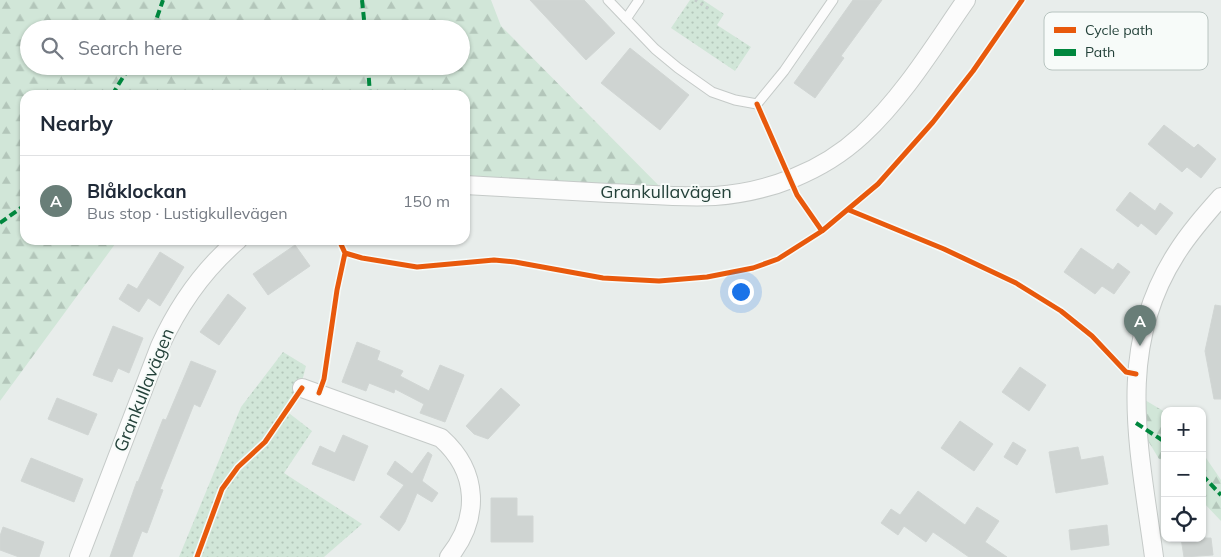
<!DOCTYPE html>
<meta charset="utf-8">
<style>
:root{--surface:#fff;--page:#f6f6f7;--text:#1f2937;--muted:#747a83;--line:#e0e1e3;--accent:#697e78}
body{margin:0;font-family:Mulish,sans-serif;background:var(--page);color:var(--text)}
.controls{position:absolute;right:15px;bottom:15px;display:grid;overflow:hidden;border-radius:10px;box-shadow:0 1px 4px #0004}
.controls button{width:45px;height:45px;display:grid;place-items:center;padding:0;border:0;border-bottom:1px solid var(--line);background:var(--surface);color:var(--text);font:25px sans-serif}
.you{position:absolute;left:740px;top:291px;width:18px;height:18px;margin:-12px;border:4px solid #fff;border-radius:50%;background:#1a73e8;box-shadow:0 0 0 8px #1a73e833}
.badge{display:grid;place-items:center;width:32px;height:32px;border-radius:50%;background:var(--accent);color:#fff;font-size:16px;font-weight:700}
.pin{position:absolute;translate:-50% -41px;filter:drop-shadow(0 1px 2px #0008)}
.pin::after{content:'';position:absolute;top:26px;width:18px;height:15px;background:inherit;clip-path:polygon(0 0,100% 0,50% 100%)}
.list{margin:0;padding:0;list-style:none}
h2{display:flex;justify-content:space-between;align-items:center;height:65px;margin:0;padding:0 20px;font-size:21px}
h2 small{font-size:16px;font-weight:400;color:var(--muted)}
.list li{display:grid;grid-template-columns:32px 1fr auto;gap:15px;align-items:center;box-sizing:border-box;height:90px;padding:0 20px;border-top:1px solid var(--line)}
.list b{display:block;font-size:19px;white-space:nowrap}
.list p{margin:0;font-size:16px;white-space:nowrap;color:var(--muted)}
.list em{font-size:16px;font-style:normal;color:var(--muted)}
.icon{flex:none;width:28px;height:28px;fill:none;stroke:currentColor;stroke-width:2;stroke-linecap:round;stroke-linejoin:round}
.map{position:relative;flex:none;width:1221px;height:557px;overflow:hidden}
.search{position:absolute;background:var(--surface);box-shadow:0 1px 4px #0004;left:20px;top:20px;width:450px;height:55px;display:flex;align-items:center;gap:12px;box-sizing:border-box;padding:0 18px;border-radius:28px;color:var(--muted);font-size:19px}
.panel{position:absolute;background:var(--surface);box-shadow:0 1px 4px #0004;left:20px;top:90px;width:450px;height:155px;border-radius:15px}
.map>svg:first-child{display:block}
.grass{fill:url(#grass-dots)}
.forest{fill:url(#forest-firs);fill-rule:evenodd}
.building{fill:#cfd4d2;stroke:#d1d6d4}
.lines{fill:none;stroke-linecap:round;stroke-linejoin:round}
.service-casing{stroke:#c5cac8;stroke-width:11}
.minor-casing{stroke:#c5cac8;stroke-width:20}
.path{stroke:#c3ccca;stroke-width:3;stroke-dasharray:2.5 4;stroke-linecap:butt}
.service{stroke:#fcfcfc;stroke-width:9}
.minor{stroke:#fcfcfc;stroke-width:18}
.quiet{stroke:#00873e;stroke-width:4;stroke-dasharray:8 4;stroke-linecap:butt}
.cycleway-casing{stroke:#f7fbf9;stroke-width:8}
.cycleway{stroke:#e8590c;stroke-width:5}
.labels{text-anchor:middle;stroke-width:4;stroke-linejoin:round;paint-order:stroke}
.street-label{font-size:18px;fill:#24423a;stroke:#f7fbf9}
.key{fill:#f7fbf9;stroke:#b8c4c0;stroke-width:1}
.key-label{font-size:14px;fill:#24423a}
</style>
<div class="map">
<svg width="1221" height="557" viewBox="0 0 1221 557">
<defs>
<pattern id="grass-dots" width="8" height="8" patternUnits="userSpaceOnUse" patternTransform="scale(1.25)"><rect width="8" height="8" fill="#d1e6d8"/><path d="M2 2h.1M6 6h.1" fill="none" stroke="#b3c6ba" stroke-width="1.8" stroke-linecap="round"/></pattern>
<pattern id="forest-firs" width="22" height="20" patternUnits="userSpaceOnUse" patternTransform="scale(1.25)"><rect width="22" height="20" fill="#d1e6d8"/><path d="M5 1l3.5 6h-7zM16 11l3.5 6h-7z" fill="#b3c6ba"/></pattern>
</defs>
<rect width="100%" height="100%" fill="#e8edeb"/>
<path class="grass" d="M 690,0 L 703,0 L 724,14 L 717,25 L 751,47 L 735,71 L 671,28 Z
M 283,352 L 306,366 L 301,385 L 285,410 L 312,431 L 284,473 L 362,524 L 324,557 L 179,557 L 241,407 Z"/>
<path class="forest" d="M 0,0 L 491,0 L 501,26 L 675,202 L 465,193 L 465,95 L 25,95 L 25,240 L 118,240 L 0,401 ZM 29,29 L 461,29 L 461,66 L 29,66 Z
M 1135,394 L 1165,412 L 1165,460 L 1159,459 L 1138,424 Z
M 1202,452 L 1221,480 L 1221,521 L 1202,501 Z"/>
<path class="building" d="M 530,0 L 584,0 L 615,33 L 586,60 Z
M 853,0 L 882,0 L 841,56 L 844,58 L 815,98 L 794,83 Z
M 630,48 L 689,95 L 660,130 L 601,83 Z
M 1164,125 L 1194,148 L 1198,144 L 1216,159 L 1201,178 L 1187,167 L 1182,172 L 1148,144 Z
M 1130,192 L 1155,211 L 1160,203 L 1173,213 L 1156,235 L 1141,223 L 1138,227 L 1116,210 Z
M 295,245 L 310,266 L 268,295 L 253,274 Z
M 1081,248 L 1113,270 L 1118,263 L 1130,272 L 1114,294 L 1102,286 L 1095,294 L 1064,272 Z
M 160,252 L 184,267 L 160,306 L 148,298 L 139,312 L 119,299 L 128,284 L 137,289 Z
M 228,294 L 246,308 L 219,345 L 200,332 Z
M 1215,305 L 1221,306 L 1221,399 L 1214,399 L 1205,351 Z
M 113,326 L 143,338 L 129,373 L 118,368 L 112,382 L 93,375 Z
M 357,342 L 380,351 L 377,360 L 403,371 L 400,376 L 429,391 L 440,365 L 464,375 L 445,422 L 420,413 L 424,404 L 395,389 L 394,393 L 369,383 L 366,391 L 342,382 Z
M 191,361 L 216,371 L 200,407 L 194,404 L 160,489 L 163,490 L 147,533 L 142,531 L 132,557 L 110,557 L 137,481 L 138,482 L 163,419 L 166,420 Z
M 1020,367 L 1046,385 L 1029,411 L 1002,392 Z
M 501,388 L 520,405 L 488,439 L 474,434 L 466,426 Z
M 57,398 L 97,414 L 88,435 L 48,419 Z
M 960,421 L 993,444 L 974,471 L 941,448 Z
M 343,435 L 368,446 L 354,481 L 312,464 L 320,446 L 335,453 Z
M 1013,442 L 1026,450 L 1017,465 L 1004,457 Z
M 1078,447 L 1081,460 L 1103,456 L 1108,484 L 1056,493 L 1049,452 Z
M 428,452 L 432,455 L 422,481 L 438,493 L 432,502 L 417,493 L 405,522 L 399,531 L 380,517 L 404,485 L 387,474 L 395,461 L 412,474 Z
M 31,458 L 83,479 L 74,502 L 21,481 Z
M 918,491 L 965,525 L 977,507 L 999,521 L 985,542 L 1007,557 L 969,557 L 933,532 L 926,542 L 904,526 L 898,535 L 881,523 L 891,509 L 900,515 Z
M 491,498 L 517,498 L 517,516 L 533,516 L 533,542 L 491,542 Z
M 1107,525 L 1109,545 L 1071,550 L 1069,530 Z
M 3,527 L 44,542 L 39,557 L 19,557 L 0,550 L 0,536 Z
M 1181,538 L 1211,538 L 1213,555 L 1184,557 Z"/>
<g class="lines">
<g class="service-casing">
<path id="service" d="M 608,0 L 655,49 L 678,68 L 712,92 L 735,100 L 757,104 L 784,71 L 833,0
M 626,19 L 639,0"/>
</g>
<g class="minor-casing">
<path id="minor" d="M 465,185 C 513,188 561,190 609,193 C 642,194 682,198 715,196 C 769,192 822,172 862,135 C 904,96 934,46 966,0
M 302,388 L 441,438 C 479,472 480,518 449,557
M 79,557 L 160,346 C 179,304 203,270 238,240
M 1154,557 C 1140,451 1114,351 1176,254 C 1189,233 1205,215 1221,197"/>
</g>
<path class="path" d="M 695,0 L 709,9"/>
<use href="#service" class="service"/>
<use href="#minor" class="minor"/>
<path class="quiet" d="M 362,0 L 365,29
M 153,29 L 163,0
M 368,66 L 370,95
M 112,95 L 130,66
M 0,223 L 25,205
M 1136,423 L 1165,442
M 1202,475 L 1221,495"/>
<g class="cycleway-casing">
<path id="cycleway" d="M 757,104 L 797,195 L 822,231
M 849,210 L 944,249 L 1016,283 L 1061,311 L 1092,336 L 1126,372 L 1136,374
M 345,253 L 362,258 L 417,267 L 494,260 L 515,262 L 603,278 L 659,281 L 707,277 L 753,268 L 778,259 L 822,231 L 878,184 L 933,122 L 973,71 L 1022,0
M 319,393 L 324,379 L 337,290 L 345,253 L 339,240
M 197,557 L 222,489 L 238,467 L 265,442 L 302,388"/>
</g>
<use href="#cycleway" class="cycleway"/>
</g>
<g class="labels">
<g class="street-label">
<text x="666" y="198">Grankullavägen</text>
<text transform="translate(144 390) rotate(-68)" y="6">Grankullavägen</text>
</g>
</g>
<rect x="1044" y="12" width="164" height="58" rx="8" class="key"/>
<rect x="1054" y="27" width="22" height="6" fill="#e8590c"/>
<rect x="1054" y="49" width="22" height="7" fill="#00873e"/>
<g class="key-label">
<text x="1085" y="35">Cycle path</text>
<text x="1085" y="57">Path</text>
</g>
</svg>
<div class="controls">
<button>+</button>
<button>−</button>
<button><svg class="icon" aria-label="locate" viewBox="0 0 24 24"><circle cx="12" cy="12" r="6"/><path d="M12 2v4M12 18v4M2 12h4M18 12h4"/></svg></button>
</div>
<div class="you"></div>
<div class="pin badge" style="left:1140px;top:346px">A</div>
<div class="search"><svg class="icon" aria-label="search" viewBox="0 0 24 24"><circle cx="10" cy="10" r="6"/><path d="M15 15l6 6"/></svg>Search here</div>
<section class="panel">
<h2>Nearby<small></small></h2>
<ul class="list">
<li><span class="badge">A</span><div><b>Blåklockan</b><p>Bus stop · Lustigkullevägen</p></div><em>150 m</em></li>
</ul>
</section>
</div>
